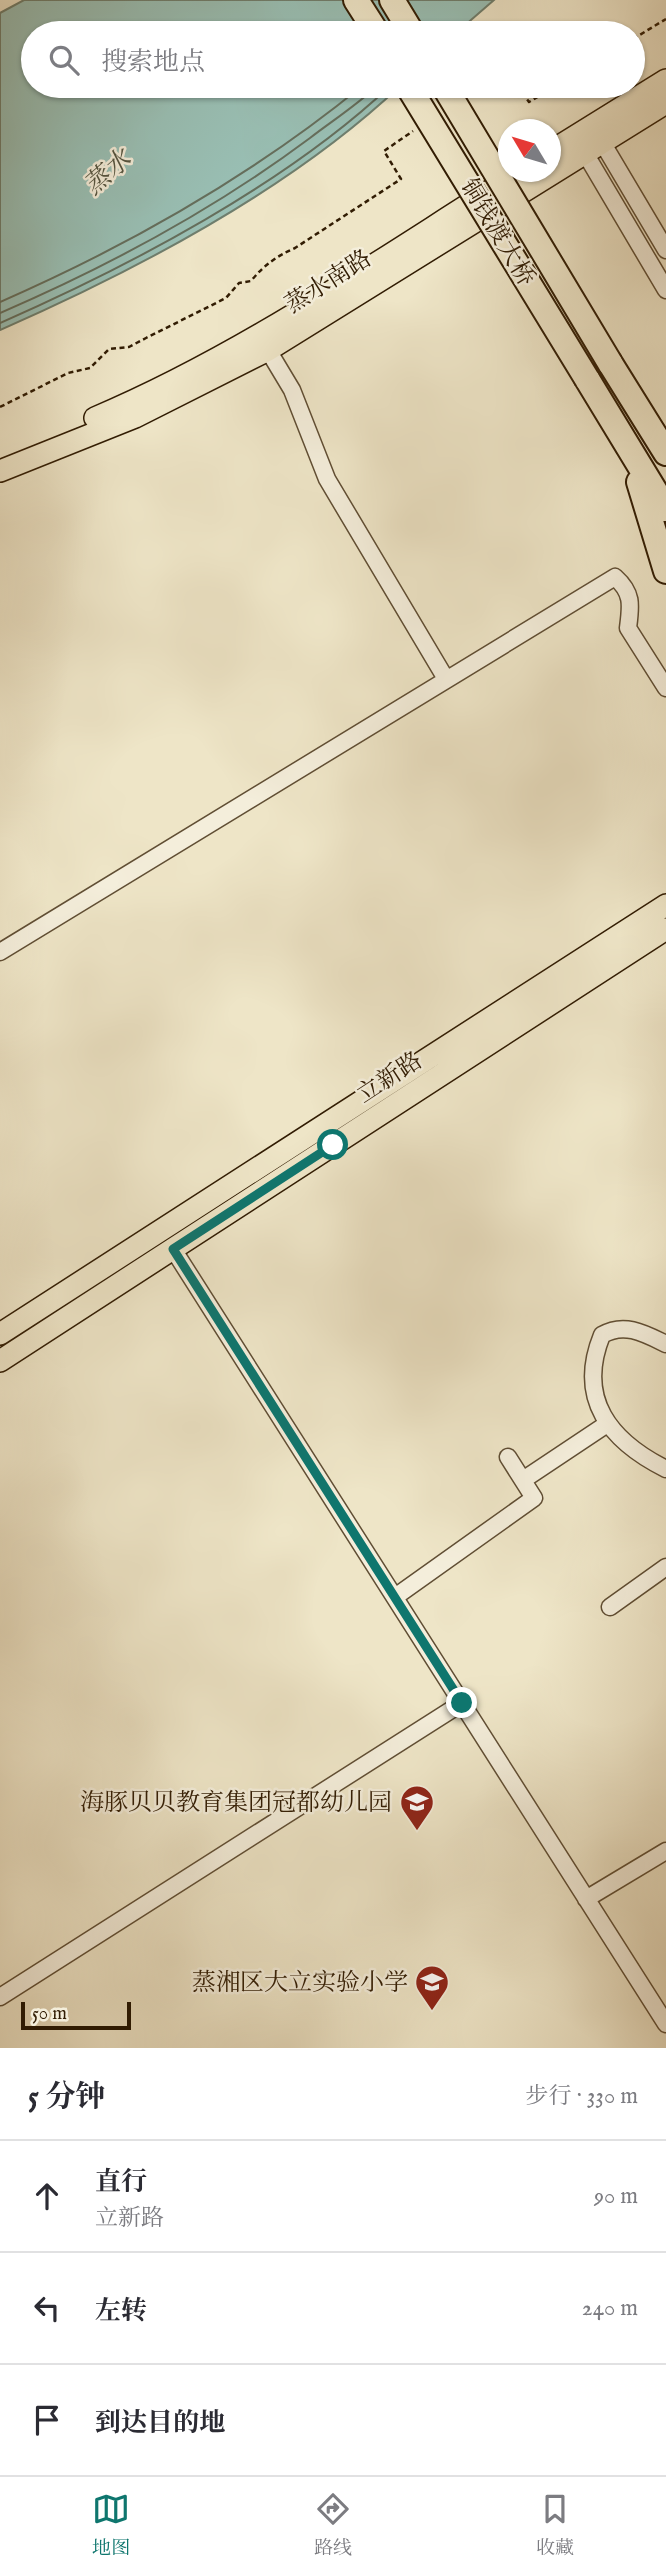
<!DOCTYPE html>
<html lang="zh">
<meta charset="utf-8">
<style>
:root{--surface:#fff;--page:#f7f7f7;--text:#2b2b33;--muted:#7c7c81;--line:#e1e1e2;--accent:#0f766e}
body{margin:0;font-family:"IM FELL English","Noto Serif SC",serif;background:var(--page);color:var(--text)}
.compass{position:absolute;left:498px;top:119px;width:63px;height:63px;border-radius:50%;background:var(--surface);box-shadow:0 2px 5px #0004;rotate:308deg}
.scale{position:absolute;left:21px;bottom:18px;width:110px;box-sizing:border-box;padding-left:7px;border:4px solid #311c03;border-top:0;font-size:19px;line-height:24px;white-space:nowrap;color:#311c03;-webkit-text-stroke:5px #f4eedb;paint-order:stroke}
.stop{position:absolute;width:21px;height:21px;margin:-16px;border:5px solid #0f766e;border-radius:50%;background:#fff}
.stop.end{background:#0f766e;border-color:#fff;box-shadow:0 2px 7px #0008}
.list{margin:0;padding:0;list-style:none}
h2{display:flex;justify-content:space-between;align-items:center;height:91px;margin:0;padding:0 28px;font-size:30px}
h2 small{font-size:23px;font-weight:400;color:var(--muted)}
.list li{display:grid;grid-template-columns:46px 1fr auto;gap:21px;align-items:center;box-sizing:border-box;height:112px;padding:0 28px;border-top:2px solid var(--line)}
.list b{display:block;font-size:26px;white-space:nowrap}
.list p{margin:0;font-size:23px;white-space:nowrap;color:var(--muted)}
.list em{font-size:23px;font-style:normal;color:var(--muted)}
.icon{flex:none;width:38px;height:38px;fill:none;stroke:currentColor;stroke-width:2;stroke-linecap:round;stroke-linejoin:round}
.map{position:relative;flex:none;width:666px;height:2048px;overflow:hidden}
.search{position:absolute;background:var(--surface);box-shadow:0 2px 5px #0004;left:21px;right:21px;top:21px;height:77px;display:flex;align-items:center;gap:18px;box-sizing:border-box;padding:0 24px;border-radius:38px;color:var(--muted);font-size:26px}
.sheet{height:427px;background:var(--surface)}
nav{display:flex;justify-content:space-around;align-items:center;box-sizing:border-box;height:98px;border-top:2px solid var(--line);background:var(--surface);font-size:19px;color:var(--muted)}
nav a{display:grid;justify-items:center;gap:4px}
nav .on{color:var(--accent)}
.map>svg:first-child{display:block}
.water{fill:#99bfb4;stroke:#6f7e6d;stroke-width:2}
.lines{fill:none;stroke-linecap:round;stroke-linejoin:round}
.shore{stroke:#656e5c;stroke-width:2}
.minor-casing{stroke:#604e34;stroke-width:19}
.major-casing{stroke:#311c03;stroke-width:24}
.highway-casing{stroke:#311c03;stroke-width:28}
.path{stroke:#311c03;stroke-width:2.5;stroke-dasharray:5 3.5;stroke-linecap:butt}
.minor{stroke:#f4eedb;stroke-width:16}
.major{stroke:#eee5c7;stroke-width:21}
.highway{stroke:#eee5c7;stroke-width:24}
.highway-bridge-casing{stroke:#311c03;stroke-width:28;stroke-linecap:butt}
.highway-bridge{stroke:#eee5c7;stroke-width:24}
.route{stroke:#0f766e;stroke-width:9}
.labels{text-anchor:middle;stroke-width:5;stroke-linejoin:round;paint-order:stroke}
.street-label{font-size:24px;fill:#311c03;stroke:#f4eedb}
.poi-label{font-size:24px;fill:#311c03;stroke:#f4eedb;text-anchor:end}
.water-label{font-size:26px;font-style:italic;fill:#555541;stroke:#f4eedb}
</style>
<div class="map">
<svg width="666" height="2048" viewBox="0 0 666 2048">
<rect width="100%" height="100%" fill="#eee5c7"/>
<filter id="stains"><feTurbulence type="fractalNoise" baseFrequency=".00286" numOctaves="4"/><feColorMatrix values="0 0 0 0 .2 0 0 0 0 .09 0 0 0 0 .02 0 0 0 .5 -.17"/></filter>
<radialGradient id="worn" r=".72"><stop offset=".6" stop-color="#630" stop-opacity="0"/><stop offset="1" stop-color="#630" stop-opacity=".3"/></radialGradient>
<path class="water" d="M 24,0 L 494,0 L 456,33 L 33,33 L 33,86 L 400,86 C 291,189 137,270 0,330 L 0,13 Z"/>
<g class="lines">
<path class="shore" d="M 0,302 C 128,246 253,175 362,86
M 0,313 C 109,266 215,209 310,138 C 332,121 357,105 377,86
M 0,323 C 130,266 286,184 390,86"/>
<g class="minor-casing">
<path id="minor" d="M 602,142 L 666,250
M 585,153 L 666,290
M 268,350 L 292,390 L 327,479 L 446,679
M 0,952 L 615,577 C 633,593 631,605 628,628 L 666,688
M 173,1249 L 666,2024
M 666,1344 C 644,1333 624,1322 602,1335 C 576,1399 610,1441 666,1469
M 523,1480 L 607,1424
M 395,1597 L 534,1498 L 508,1457
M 610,1607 L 666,1567
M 586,1899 L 666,1851
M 0,1997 L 462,1703"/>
</g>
<g class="major-casing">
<path id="major" d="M 550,152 L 666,80
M 95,418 C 246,354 382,258 520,172
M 0,471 L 135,417 L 268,350 L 666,103
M 0,1334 L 666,905
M 0,1361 L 666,929"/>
</g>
<g class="highway-casing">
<path id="highway" d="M 356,0 L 377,33
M 392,0 L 412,33
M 610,363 L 666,453
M 587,379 L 666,509
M 639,482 L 666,571"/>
</g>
<path class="path" d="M 633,39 L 666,19
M 517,86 L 529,102 L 556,86
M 470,92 L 479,86
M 0,407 L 68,373 L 90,368 L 109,349 L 129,347 L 146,338 L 226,298 L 239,283 L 251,281 C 264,265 277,256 295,248 L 401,179 L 384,151 L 413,131"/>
<use href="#minor" class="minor"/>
<use href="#major" class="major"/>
<use href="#highway" class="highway"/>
<g class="highway-bridge-casing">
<path id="highway-bridge" d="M 408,86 L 587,379
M 444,86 L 610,363"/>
</g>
<use href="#highway-bridge" class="highway-bridge"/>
</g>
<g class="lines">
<path class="route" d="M 333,1145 L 173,1249 L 462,1703"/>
</g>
<defs>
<g id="school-pin" transform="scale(1.75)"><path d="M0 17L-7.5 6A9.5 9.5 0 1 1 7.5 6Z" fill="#8f2418" stroke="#f4eedb"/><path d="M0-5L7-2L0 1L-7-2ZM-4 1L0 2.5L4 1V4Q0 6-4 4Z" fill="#fff"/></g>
</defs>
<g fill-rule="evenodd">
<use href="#school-pin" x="417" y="1802"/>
<use href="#school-pin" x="432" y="1982"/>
</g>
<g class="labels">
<g class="street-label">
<text transform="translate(498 232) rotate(59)" y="8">铜钱渡大桥</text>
<text transform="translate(328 281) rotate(-32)" y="8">蒸水南路</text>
<text transform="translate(389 1077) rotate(-33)" y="8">立新路</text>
</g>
<g class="poi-label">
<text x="392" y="1810">海豚贝贝教育集团冠都幼儿园</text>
<text x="408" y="1990">蒸湘区大立实验小学</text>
</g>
<g class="water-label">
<text transform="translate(107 172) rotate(-41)" y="9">蒸水</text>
</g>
</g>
<rect width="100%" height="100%" filter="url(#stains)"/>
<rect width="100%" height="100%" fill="url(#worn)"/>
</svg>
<svg class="compass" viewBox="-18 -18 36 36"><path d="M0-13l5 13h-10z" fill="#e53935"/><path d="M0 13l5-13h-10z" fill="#7c7c81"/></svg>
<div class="scale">50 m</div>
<div class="stop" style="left:333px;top:1145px"></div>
<div class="stop end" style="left:462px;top:1703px"></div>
<div class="search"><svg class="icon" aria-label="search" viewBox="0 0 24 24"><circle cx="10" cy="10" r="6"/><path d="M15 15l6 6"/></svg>搜索地点</div>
</div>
<section class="sheet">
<h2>5 分钟<small>步行 · 330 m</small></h2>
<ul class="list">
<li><svg class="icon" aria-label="ahead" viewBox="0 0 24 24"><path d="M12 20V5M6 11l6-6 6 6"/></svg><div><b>直行</b><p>立新路</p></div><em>90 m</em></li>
<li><svg class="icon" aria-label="left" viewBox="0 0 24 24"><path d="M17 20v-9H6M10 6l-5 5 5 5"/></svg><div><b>左转</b></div><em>240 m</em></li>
<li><svg class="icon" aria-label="arrive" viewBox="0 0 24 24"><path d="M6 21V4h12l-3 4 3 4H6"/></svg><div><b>到达目的地</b></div></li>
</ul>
</section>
<nav>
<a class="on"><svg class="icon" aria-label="map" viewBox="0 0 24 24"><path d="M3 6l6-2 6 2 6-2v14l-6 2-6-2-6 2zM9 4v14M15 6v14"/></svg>地图</a>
<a><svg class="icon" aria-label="directions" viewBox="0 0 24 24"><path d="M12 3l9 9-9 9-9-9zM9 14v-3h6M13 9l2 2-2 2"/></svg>路线</a>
<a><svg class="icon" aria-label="saved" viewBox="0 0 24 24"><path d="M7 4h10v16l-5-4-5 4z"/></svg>收藏</a>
</nav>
